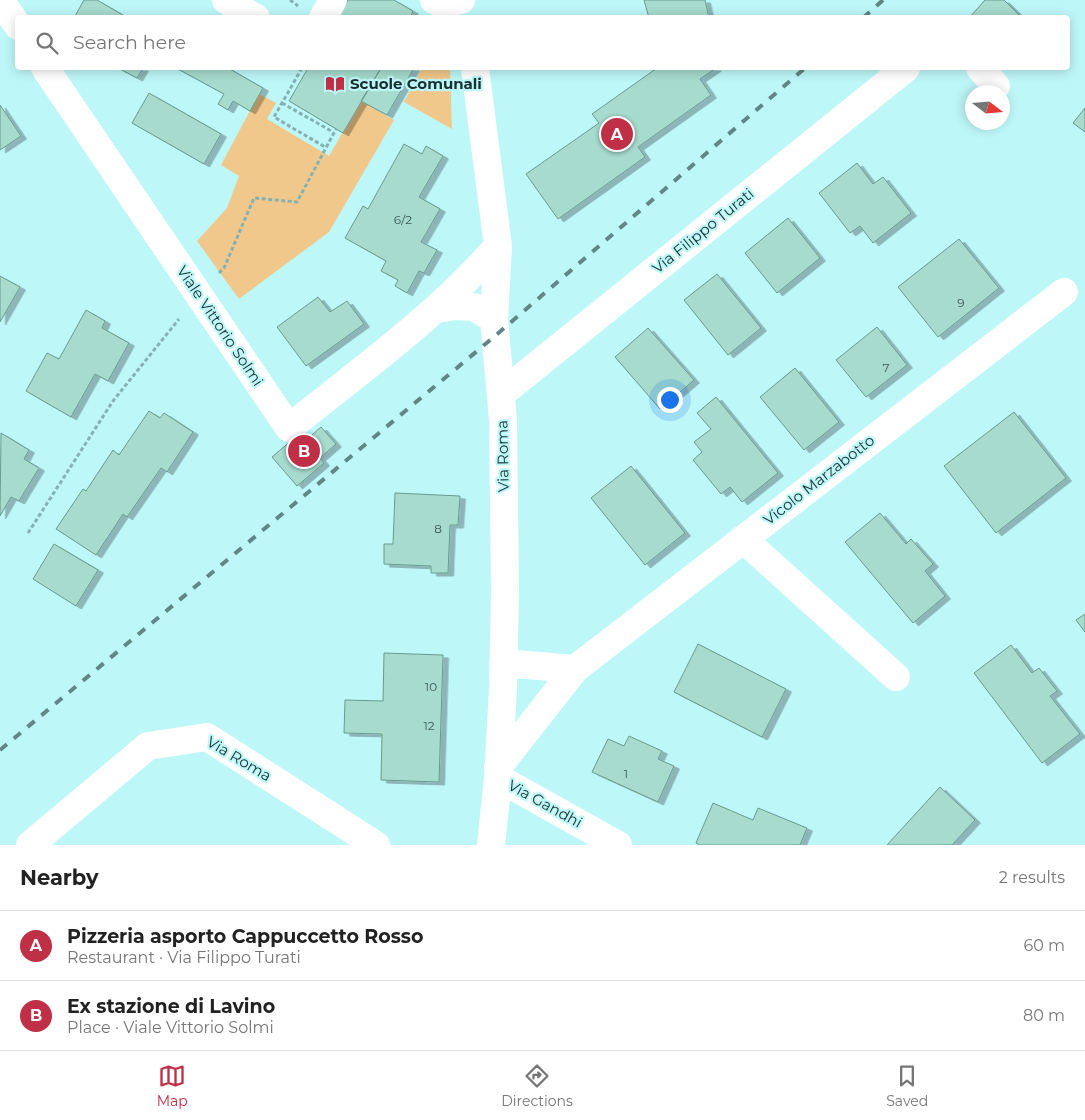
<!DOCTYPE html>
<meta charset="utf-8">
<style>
:root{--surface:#fff;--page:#f2f2f2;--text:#222;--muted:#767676;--line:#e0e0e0;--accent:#bf2f46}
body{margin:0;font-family:Montserrat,sans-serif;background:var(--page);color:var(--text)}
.compass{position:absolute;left:965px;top:85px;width:45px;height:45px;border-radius:50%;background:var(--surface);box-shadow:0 2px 12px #0003;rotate:106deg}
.you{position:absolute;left:669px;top:399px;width:18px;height:18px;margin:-12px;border:4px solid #fff;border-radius:50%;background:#1a73e8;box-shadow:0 0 0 8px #1a73e833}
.badge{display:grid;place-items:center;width:32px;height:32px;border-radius:50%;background:var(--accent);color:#fff;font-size:16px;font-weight:700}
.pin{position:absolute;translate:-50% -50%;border:2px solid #fff;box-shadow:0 1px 5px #0006}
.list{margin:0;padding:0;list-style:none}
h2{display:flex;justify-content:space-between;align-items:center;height:65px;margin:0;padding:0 20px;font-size:21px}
h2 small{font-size:16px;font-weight:400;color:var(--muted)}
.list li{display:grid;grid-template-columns:32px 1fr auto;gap:15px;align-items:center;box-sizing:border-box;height:70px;padding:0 20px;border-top:1px solid var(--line)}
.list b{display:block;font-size:19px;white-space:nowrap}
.list p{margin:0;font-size:16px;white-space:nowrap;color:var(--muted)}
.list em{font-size:16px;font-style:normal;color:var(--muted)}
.icon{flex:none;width:28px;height:28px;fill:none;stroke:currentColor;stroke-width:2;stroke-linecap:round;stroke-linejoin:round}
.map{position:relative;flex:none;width:1085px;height:845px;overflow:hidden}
.search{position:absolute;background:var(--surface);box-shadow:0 2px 12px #0003;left:15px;right:15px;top:15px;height:55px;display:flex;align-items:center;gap:12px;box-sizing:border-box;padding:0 18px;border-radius:5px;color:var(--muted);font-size:19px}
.sheet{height:205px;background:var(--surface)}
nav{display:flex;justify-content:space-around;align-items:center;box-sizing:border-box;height:70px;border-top:1px solid var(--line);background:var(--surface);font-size:14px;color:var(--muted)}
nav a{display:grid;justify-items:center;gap:2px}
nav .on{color:var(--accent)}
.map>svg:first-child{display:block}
.green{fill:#f1c88b}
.building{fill:#a6dbcd;stroke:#689b8f;filter:url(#shadow)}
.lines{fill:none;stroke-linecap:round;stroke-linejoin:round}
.path{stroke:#84b1b2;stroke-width:3;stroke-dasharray:4 2.5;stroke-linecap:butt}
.minor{stroke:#fff;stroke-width:28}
.rail{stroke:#608687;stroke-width:4;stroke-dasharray:9 9;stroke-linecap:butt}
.labels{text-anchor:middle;stroke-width:4.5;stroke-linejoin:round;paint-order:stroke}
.number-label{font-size:12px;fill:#3c5b58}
.poi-label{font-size:15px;font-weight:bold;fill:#193031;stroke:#bef7f8;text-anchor:start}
.street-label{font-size:15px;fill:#193031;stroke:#bef7f8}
</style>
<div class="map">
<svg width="1085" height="845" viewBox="0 0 1085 845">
<defs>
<filter id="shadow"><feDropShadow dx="5.5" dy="3" stdDeviation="0" flood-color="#0004"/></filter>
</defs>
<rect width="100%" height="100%" fill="#bef7f8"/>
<path class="green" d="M 422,68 L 450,68 L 452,129 L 404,102 Z
M 259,94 L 276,103 L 267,119 L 329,156 L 361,101 L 394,120 L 329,232 L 239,299 L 197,241 L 227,208 L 239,176 L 221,165 Z"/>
<path class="building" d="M 84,0 L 97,0 L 128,18 L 74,18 Z
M 348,0 L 394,0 L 413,11 L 410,18 L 338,18 Z
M 644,0 L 705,0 L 709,18 L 649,18 Z
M 985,0 L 1004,0 L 1022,18 L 969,18 Z
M 118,68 L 143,68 L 137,78 Z
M 176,68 L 228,68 L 263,88 L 250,111 L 233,101 L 228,110 L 218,104 L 224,94 Z
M 308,68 L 381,68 L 343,133 L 289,101 Z
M 381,68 L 414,68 L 387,115 L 361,101 Z
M 657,68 L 716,68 L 700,79 L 711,95 L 638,147 L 645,157 L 558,219 L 526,174 L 599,123 L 592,114 Z
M 149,93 L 221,134 L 204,164 L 132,123 Z
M 0,105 L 21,136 L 0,150 Z
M 1085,108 L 1085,132 L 1073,123 Z
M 404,144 L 422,154 L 426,146 L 443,156 L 419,197 L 440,209 L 421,242 L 437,250 L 424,273 L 419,271 L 407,293 L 395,286 L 398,280 L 381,271 L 386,261 L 345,238 L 363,206 L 368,209 Z
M 857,163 L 873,184 L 883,177 L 911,213 L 873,243 L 860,226 L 850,233 L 819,193 Z
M 788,218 L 820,258 L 777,293 L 745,253 Z
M 959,239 L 999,288 L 938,337 L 898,287 Z
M 717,274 L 761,328 L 728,355 L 684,300 Z
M 0,276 L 20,287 L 0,322 Z
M 318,297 L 330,312 L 347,301 L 364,324 L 306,366 L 277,327 Z
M 86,310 L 105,321 L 102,328 L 129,343 L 108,381 L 95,374 L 71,417 L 26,391 L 47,353 L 59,359 Z
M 877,327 L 907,365 L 866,397 L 836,360 Z
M 648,328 L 694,380 L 660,409 L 615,357 Z
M 795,368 L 839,422 L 804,450 L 760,397 Z
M 716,397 L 778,473 L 742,502 L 730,487 L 721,494 L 693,460 L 702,452 L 694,442 L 711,429 L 697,413 Z
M 149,411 L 160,418 L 164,413 L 193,432 L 167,472 L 161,468 L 127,517 L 123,514 L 96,555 L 56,529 L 83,489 L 86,491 L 113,450 L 119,455 Z
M 1014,412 L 1066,478 L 996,533 L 944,466 Z
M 321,427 L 336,444 L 320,458 L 324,463 L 297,486 L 272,457 L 298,435 L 304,442 Z
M 1,433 L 29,450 L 24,459 L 39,468 L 19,501 L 11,497 L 0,516 Z
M 631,466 L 685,533 L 645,565 L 591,498 Z
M 395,493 L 460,496 L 458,525 L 450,525 L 448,573 L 431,573 L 431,566 L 384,564 L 384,544 L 393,544 Z
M 880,513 L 906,544 L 911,539 L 933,564 L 925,571 L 945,596 L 913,623 L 845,542 Z
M 54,544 L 98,570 L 76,606 L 33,579 Z
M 1085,614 L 1085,632 L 1076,620 Z
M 698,644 L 786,689 L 762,737 L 674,692 Z
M 1011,645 L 1032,673 L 1039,668 L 1057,691 L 1050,696 L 1080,734 L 1042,763 L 974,673 Z
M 384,653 L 443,655 L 439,782 L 381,780 L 382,734 L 344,733 L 345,700 L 383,701 Z
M 629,736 L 662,751 L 658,759 L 674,766 L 658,802 L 592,772 L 608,739 L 624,746 Z
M 940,787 L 975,820 L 952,845 L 887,845 Z
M 713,803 L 753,820 L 758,808 L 807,828 L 800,845 L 700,845 L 696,843 Z"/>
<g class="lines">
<path class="path" d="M 290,0 L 298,6
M 302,68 L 274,117 L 325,147
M 282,103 L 333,132
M 219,273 L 224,268 L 254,198 L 297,202 L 336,129
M 28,533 L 113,401 L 179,319"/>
<path class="minor" d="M 0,0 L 18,26
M 226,0 L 256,18
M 434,0 L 442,4 L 461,0
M 323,18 L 333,0
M 45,68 L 289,428 C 361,370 437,316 498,246
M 475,68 L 498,246 L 494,319 L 503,420 L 505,591 L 503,689 L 498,778 L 491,845
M 980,68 L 996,86
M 436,309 L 456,306 L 474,307 L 494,319
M 501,394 L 906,68
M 743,539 L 896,677
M 575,669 L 1064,292
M 498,767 L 575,669 L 503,663
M 498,778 L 618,845
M 30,845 L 148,746 L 207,737 L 376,845"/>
<path class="rail" d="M 863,18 L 883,0
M 0,750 L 495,336 L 805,68"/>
</g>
<defs>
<g id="library-bare" transform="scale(1.5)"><path d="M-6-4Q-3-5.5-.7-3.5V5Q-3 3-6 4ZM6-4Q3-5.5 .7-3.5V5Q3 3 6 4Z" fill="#bf2f46" stroke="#bef7f8" stroke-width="2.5" paint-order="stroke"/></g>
</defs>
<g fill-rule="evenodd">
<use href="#library-bare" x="335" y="84"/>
</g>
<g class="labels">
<g class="number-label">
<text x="403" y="224">6/2</text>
<text x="961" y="307">9</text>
<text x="886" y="372">7</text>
<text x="438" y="533">8</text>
<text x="431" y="691">10</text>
<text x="429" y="730">12</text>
<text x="626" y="778">1</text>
</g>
<g class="poi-label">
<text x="350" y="89">Scuole Comunali</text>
</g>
<g class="street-label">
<text transform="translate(703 231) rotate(-39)" y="5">Via Filippo Turati</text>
<text transform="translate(220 326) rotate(56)" y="5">Viale Vittorio Solmi</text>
<text transform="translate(503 456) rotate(-91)" y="5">Via Roma</text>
<text transform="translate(819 480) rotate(-38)" y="5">Vicolo Marzabotto</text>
<text transform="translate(239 759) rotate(31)" y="5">Via Roma</text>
<text transform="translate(545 804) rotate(29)" y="5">Via Gandhi</text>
</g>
</g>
</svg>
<svg class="compass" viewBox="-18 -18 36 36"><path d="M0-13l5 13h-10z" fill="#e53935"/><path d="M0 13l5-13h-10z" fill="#767676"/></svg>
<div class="you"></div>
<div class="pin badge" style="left:617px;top:134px">A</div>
<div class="pin badge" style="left:304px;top:451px">B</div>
<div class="search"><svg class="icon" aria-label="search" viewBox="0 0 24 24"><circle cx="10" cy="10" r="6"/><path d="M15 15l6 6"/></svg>Search here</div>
</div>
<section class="sheet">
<h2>Nearby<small>2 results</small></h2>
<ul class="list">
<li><span class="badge">A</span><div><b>Pizzeria asporto Cappuccetto Rosso</b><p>Restaurant · Via Filippo Turati</p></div><em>60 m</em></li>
<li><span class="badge">B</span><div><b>Ex stazione di Lavino</b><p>Place · Viale Vittorio Solmi</p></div><em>80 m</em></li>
</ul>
</section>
<nav>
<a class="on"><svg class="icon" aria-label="map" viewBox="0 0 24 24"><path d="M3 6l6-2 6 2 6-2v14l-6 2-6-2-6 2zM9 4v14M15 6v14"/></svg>Map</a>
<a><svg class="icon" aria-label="directions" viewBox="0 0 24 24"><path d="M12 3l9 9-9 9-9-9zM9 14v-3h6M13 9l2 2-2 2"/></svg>Directions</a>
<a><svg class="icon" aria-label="saved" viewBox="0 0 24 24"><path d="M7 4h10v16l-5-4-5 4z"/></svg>Saved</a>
</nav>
